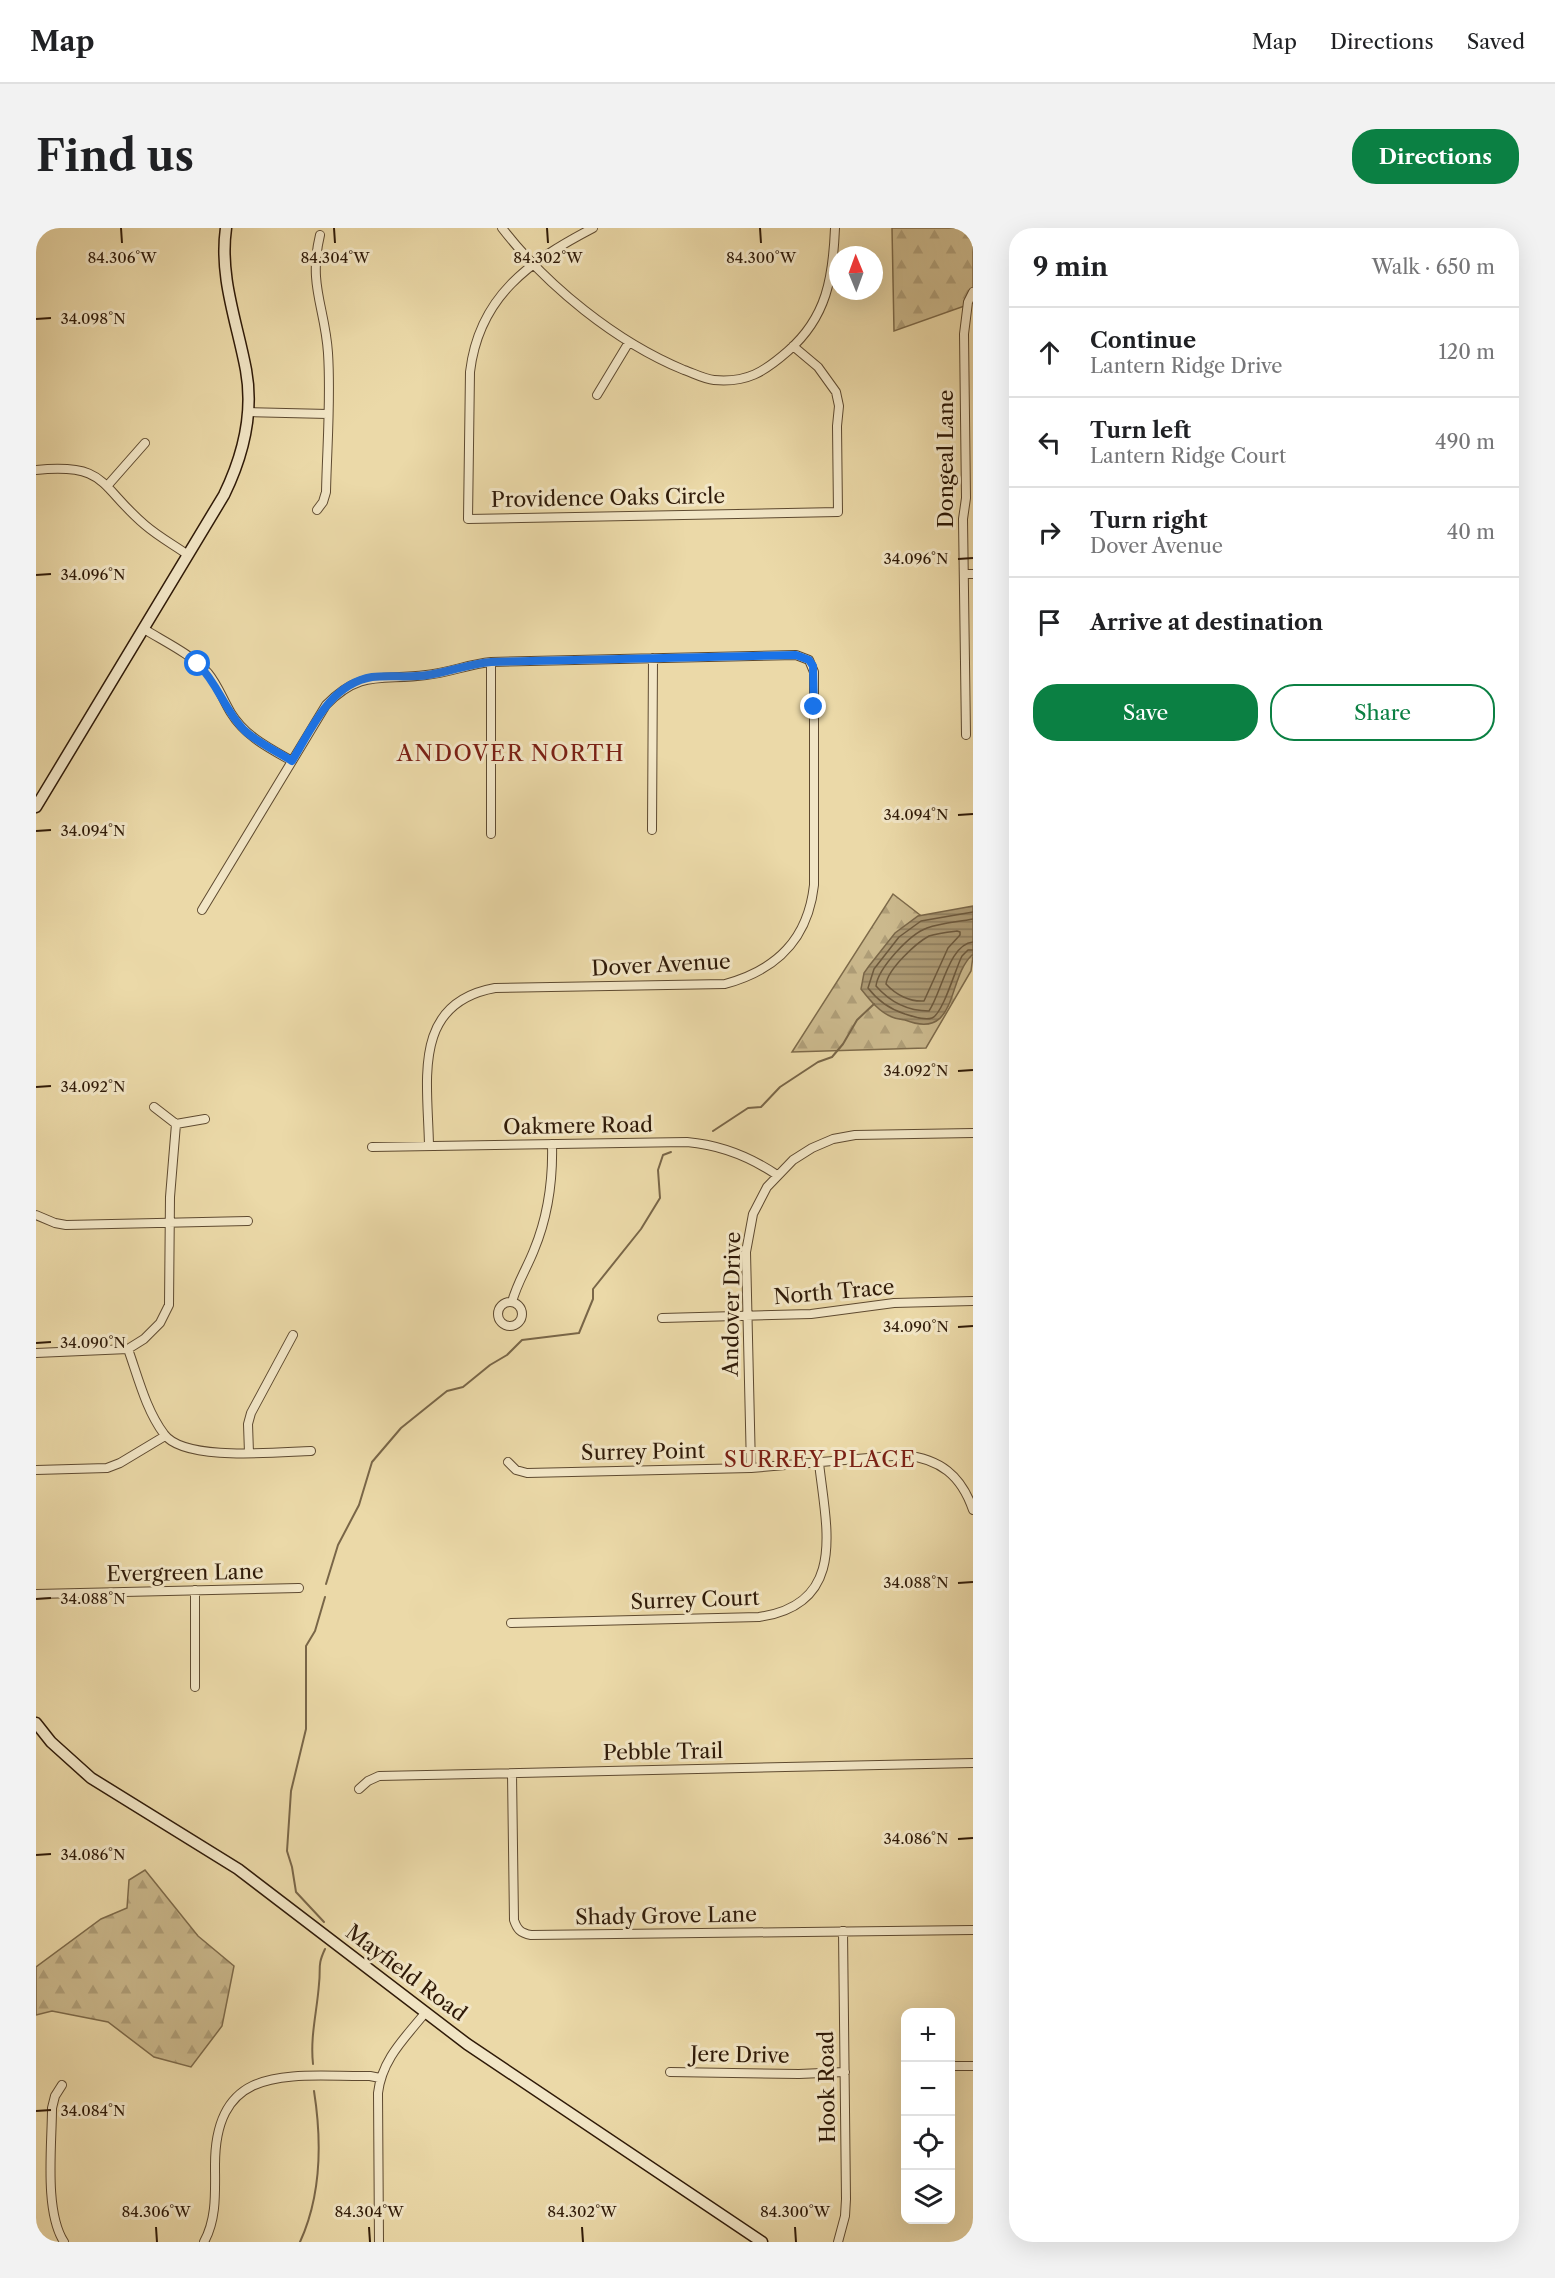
<!DOCTYPE html>
<meta charset="utf-8">
<style>
:root{--surface:#fff;--page:#f2f2f2;--text:#202124;--muted:#757577;--line:#e0e0e0;--accent:#0b8043}
body{margin:0;font-family:"Libre Caslon Text",serif;background:var(--page);color:var(--text)}
.controls{position:absolute;right:18px;bottom:18px;display:grid;overflow:hidden;border-radius:12px;box-shadow:0 6px 24px #0002}
.controls button{width:54px;height:54px;display:grid;place-items:center;padding:0;border:0;border-bottom:2px solid var(--line);background:var(--surface);color:var(--text);font:30px sans-serif}
.compass{position:absolute;left:793px;top:18px;width:54px;height:54px;border-radius:50%;background:var(--surface);box-shadow:0 6px 24px #0002;rotate:359deg}
.stop{position:absolute;width:18px;height:18px;margin:-14px;border:4px solid #1a73e8;border-radius:50%;background:#fff}
.stop.end{background:#1a73e8;border-color:#fff;box-shadow:0 2px 6px #0008}
.list{margin:0;padding:0;list-style:none}
h2{display:flex;justify-content:space-between;align-items:center;height:78px;margin:0;padding:0 24px;font-size:26px}
h2 small{font-size:20px;font-weight:400;color:var(--muted)}
.list li{display:grid;grid-template-columns:39px 1fr auto;gap:18px;align-items:center;box-sizing:border-box;height:90px;padding:0 24px;border-top:2px solid var(--line)}
.list b{display:block;font-size:22px;white-space:nowrap}
.list p{margin:0;font-size:20px;white-space:nowrap;color:var(--muted)}
.list em{font-size:20px;font-style:normal;color:var(--muted)}
.actions{display:flex;gap:12px;padding:18px 24px}
.actions a{flex:1;padding:14px 0;border:2px solid var(--accent);border-radius:24px;text-align:center;font-size:21px;color:var(--accent)}
.actions .main{background:var(--accent);color:#fff}
.icon{flex:none;width:33px;height:33px;fill:none;stroke:currentColor;stroke-width:2;stroke-linecap:round;stroke-linejoin:round}
.map{position:relative;flex:none;width:937px;height:2014px;overflow:hidden;border-radius:24px}
header{display:flex;align-items:center;gap:36px;box-sizing:border-box;height:84px;padding:0 30px;background:var(--surface);border-bottom:2px solid var(--line)}
header strong{font-size:28px}
nav{display:flex;gap:33px;margin-inline-start:auto;font-size:21px}
.intro{display:flex;align-items:center;justify-content:space-between;box-sizing:border-box;height:144px;padding:0 36px}
h1{margin:0;font-size:42px}
.button{padding:15px 27px;border-radius:24px;background:var(--accent);color:#fff;font-size:21px;font-weight:700}
main{display:flex;gap:36px;padding:0 36px}
aside{flex:1;background:var(--surface);border-radius:24px;box-shadow:0 6px 24px #0002}
.map>svg:first-child{display:block}
.forest{fill:url(#forest-firs);stroke:#7d6a4a;stroke-width:1.5}
.water{fill:url(#water-rules);stroke:#796648;stroke-width:1.5}
.lines{fill:none;stroke-linecap:round;stroke-linejoin:round}
.shore{stroke:#6d593d;stroke-width:1.5}
.stream{stroke:#796648;stroke-width:2}
.street-casing{stroke:#5e4a30;stroke-width:10}
.secondary-casing{stroke:#2f1a08;stroke-width:13}
.street{stroke:#f2e6c6;stroke-width:8}
.secondary{stroke:#f2e6c6;stroke-width:10}
.route{stroke:#1a73e8;stroke-width:8}
.ticks{fill:none;stroke:#2f1a08;stroke-width:2}
.labels{text-anchor:middle;stroke-width:6;stroke-linejoin:round;paint-order:stroke}
.street-label{font-size:21px;fill:#2f1a08;stroke:#f2e6c6}
.neighbourhood-label{font-size:22px;letter-spacing:1.5px;fill:#7a1f14;stroke:#f2e6c6}
.ticks-label{font-size:15px;text-anchor:middle;fill:#2f1a08;stroke:#f2e6c6;stroke-width:6;stroke-linejoin:round;paint-order:stroke}
</style>
<header>
<strong>Map</strong>
<nav><a>Map</a><a>Directions</a><a>Saved</a></nav>
</header>
<div class="intro"><h1>Find us</h1><a class="button">Directions</a></div>
<main>
<div class="map">
<svg width="937" height="2014" viewBox="0 0 937 2014">
<defs>
<pattern id="forest-firs" width="22" height="20" patternUnits="userSpaceOnUse" patternTransform="scale(1.5)"><rect width="22" height="20" fill="#cbb98d"/><path d="M5 1l3.5 6h-7zM16 11l3.5 6h-7z" fill="#af9e78"/></pattern>
<pattern id="water-rules" width="6" height="5" patternUnits="userSpaceOnUse" patternTransform="scale(1.5)"><rect width="6" height="5" fill="#ab9872"/><path d="M0 2.5h6" fill="none" stroke="#8c7b5c"/></pattern>
</defs>
<rect width="100%" height="100%" fill="#ebd9a8"/>
<filter id="stains"><feTurbulence type="fractalNoise" baseFrequency=".00333" numOctaves="4"/><feColorMatrix values="0 0 0 0 .2 0 0 0 0 .09 0 0 0 0 .02 0 0 0 .5 -.17"/></filter>
<radialGradient id="worn" r=".72"><stop offset=".6" stop-color="#630" stop-opacity="0"/><stop offset="1" stop-color="#630" stop-opacity=".3"/></radialGradient>
<path class="forest" d="M 856,0 L 937,0 L 937,75 L 858,103 Z
M 857,666 L 937,728 L 935,743 L 890,820 L 756,824 Z
M 109,1642 L 162,1708 L 198,1738 L 186,1798 L 155,1839 L 118,1829 L 72,1794 L 16,1783 L 0,1787 L 0,1739 L 65,1691 L 91,1680 L 93,1652 Z"/>
<path class="water" d="M 937,678 L 937,726 C 910,750 923,813 869,792 C 865,791 860,791 856,789 C 843,784 833,771 825,761 L 828,745 L 833,738 L 859,705 L 882,688 Z"/>
<g class="lines">
<path class="shore" d="M 937,684 L 885,693 L 863,709 L 838,741 L 832,760 C 842,773 853,781 869,786 C 876,788 888,793 896,790 C 907,786 920,739 926,728 L 932,722 L 937,722
M 937,691 C 922,694 905,695 891,700 C 874,706 842,740 840,758 C 854,774 871,783 893,783 C 906,764 913,716 937,714
M 921,703 L 924,704 L 924,707 L 912,720 L 888,773 C 874,774 860,767 850,756 C 852,741 880,715 893,708 C 902,705 912,704 921,703 Z"/>
<path class="stream" d="M 677,903 L 712,880 L 725,879 L 744,859 L 782,834 L 796,829 L 807,816 L 821,792 L 838,776
M 290,1356 L 302,1317 L 323,1277 L 336,1234 L 365,1200 L 411,1163 L 427,1159 L 454,1137 L 471,1127 L 486,1112 L 543,1105 L 557,1071 L 557,1061 L 605,1001 L 624,970 L 622,942 L 627,927 L 635,924
M 288,1694 L 260,1664 L 256,1639 L 251,1623 L 255,1563 L 270,1501 L 270,1418 L 279,1403 L 289,1369
M 277,1836 C 274,1808 281,1784 283,1756 C 285,1739 281,1738 289,1721
M 264,2014 C 286,1966 286,1914 278,1863"/>
<g class="street-casing">
<path id="street" d="M 466,0 C 511,58 580,114 648,142 C 657,145 668,151 678,152 C 711,155 728,144 752,123 C 791,89 797,49 799,0
M 557,0 C 494,33 443,68 434,144 L 432,291 L 802,284 L 801,198 L 803,178 L 800,164 L 782,139 L 757,118
M 561,167 L 593,114
M 212,184 L 292,186
M 0,242 C 72,235 63,258 109,297 C 123,309 138,317 152,327
M 72,257 L 109,215
M 281,282 L 287,274 L 290,264 C 291,218 295,171 292,125 C 289,79 272,57 284,7
M 928,346 L 937,346
M 108,401 C 129,414 155,426 172,445 C 182,457 187,472 195,485 C 209,508 233,520 256,533
M 930,507 L 927,291 L 930,270 L 928,106 L 932,74 L 937,64
M 616,602 L 617,430
M 455,606 L 455,434
M 166,682 L 290,477 C 325,441 346,453 390,447 C 412,445 433,436 455,434 L 760,427 L 773,432 L 778,444 L 778,657 C 772,711 741,742 689,756 L 459,760 C 375,775 392,853 393,918
M 118,879 L 140,896 L 169,891
M 336,919 L 651,914 C 685,917 713,928 741,947
M 0,987 L 19,995 L 30,997 L 212,993
M462 1086a12 12 0 1 1 24 0a12 12 0 1 1-24 0Z
M 476,1074 C 481,1055 491,1040 498,1022 C 512,988 517,953 516,916
M 626,1090 L 775,1086 L 858,1075 L 937,1073
M 92,1121 C 102,1149 110,1182 128,1206 C 148,1234 242,1224 275,1223
M 0,1125 L 92,1121 L 108,1111 L 124,1095 L 133,1077 L 134,969 L 140,896
M 213,1225 L 212,1196 L 215,1185 L 257,1107
M 472,1234 L 480,1242 L 491,1245 L 715,1240 L 868,1227 C 904,1231 925,1247 937,1282
M 715,1240 L 710,1024 L 717,986 L 731,959 L 757,932 L 776,920 L 797,911 L 819,907 L 937,905
M 0,1242 L 71,1240 L 84,1235 L 129,1208
M 159,1362 L 159,1459
M 0,1366 L 263,1360
M 475,1395 L 723,1389 C 812,1376 790,1299 783,1235
M 476,1546 L 478,1692 C 481,1701 484,1705 495,1707 L 937,1702
M 323,1561 L 332,1553 L 343,1548 L 937,1535
M 915,1838 L 937,1838
M 634,1844 L 763,1846 L 809,1844
M 26,1857 L 19,1868 L 16,1880 C 16,1917 8,1983 28,2014
M 168,2014 C 181,1990 179,1964 179,1937 C 179,1832 257,1849 334,1848 L 344,1850
M 343,2014 L 342,1865 C 346,1831 369,1810 389,1785
M 802,2014 L 809,1988 L 810,1971 L 807,1703"/>
</g>
<g class="secondary-casing">
<path id="secondary" d="M 0,579 L 188,267 C 207,228 218,186 210,142 C 201,94 183,49 190,0
M 0,1495 L 15,1514 L 55,1550 L 202,1641 L 431,1816 L 726,2014"/>
</g>
<use href="#street" class="street"/>
<use href="#secondary" class="secondary"/>
</g>
<g class="lines">
<path class="route" d="M 162,436 C 182,456 189,483 208,502 C 222,515 240,523 256,533 C 276,500 294,456 336,449 C 354,447 373,450 392,447 C 413,444 433,436 455,434 L 760,427 L 773,432 L 777,438 L 778,479"/>
</g>
<path class="ticks" d="M 85,0 L 86,15M 298,0 L 299,15M 511,0 L 512,15M 724,0 L 725,15M 0,91 L 15,90M 922,331 L 937,330M 0,347 L 15,346M 922,587 L 937,586M 0,603 L 15,602M 922,843 L 937,842M 0,859 L 15,858M 922,1099 L 937,1098M 0,1115 L 15,1114M 922,1355 L 937,1354M 0,1371 L 15,1370M 922,1611 L 937,1610M 0,1627 L 15,1626M 0,1883 L 15,1882M 120,1999 L 121,2014M 333,1999 L 334,2014M 546,1999 L 547,2014M 759,1999 L 760,2014"/>
<g class="labels">
<g class="street-label">
<text transform="translate(910 231) rotate(-90)" y="7">Dongeal Lane</text>
<text transform="translate(572 270) rotate(-1)" y="7">Providence Oaks Circle</text>
<text transform="translate(625 737) rotate(-3)" y="7">Dover Avenue</text>
<text transform="translate(542 898) rotate(-1)" y="7">Oakmere Road</text>
<text transform="translate(798 1064) rotate(-5)" y="7">North Trace</text>
<text transform="translate(696 1076) rotate(-89)" y="7">Andover Drive</text>
<text transform="translate(607 1224) rotate(-1)" y="7">Surrey Point</text>
<text transform="translate(149 1345) rotate(-1)" y="7">Evergreen Lane</text>
<text transform="translate(659 1372) rotate(-2)" y="7">Surrey Court</text>
<text transform="translate(627 1524) rotate(-1)" y="7">Pebble Trail</text>
<text transform="translate(630 1688) rotate(-1)" y="7">Shady Grove Lane</text>
<text transform="translate(370 1745) rotate(37)" y="7">Mayfield Road</text>
<text transform="translate(704 1827) rotate(1)" y="7">Jere Drive</text>
<text transform="translate(791 1859) rotate(-91)" y="7">Hook Road</text>
</g>
<g class="neighbourhood-label">
<text x="475" y="533">ANDOVER NORTH</text>
<text x="784" y="1239">SURREY PLACE</text>
</g>
</g>
<g class="ticks-label">
<text x="86" y="35">84.306°W</text>
<text x="299" y="35">84.304°W</text>
<text x="512" y="35">84.302°W</text>
<text x="725" y="35">84.300°W</text>
<text x="57" y="96">34.098°N</text>
<text x="880" y="336">34.096°N</text>
<text x="57" y="352">34.096°N</text>
<text x="880" y="592">34.094°N</text>
<text x="57" y="608">34.094°N</text>
<text x="880" y="848">34.092°N</text>
<text x="57" y="864">34.092°N</text>
<text x="880" y="1104">34.090°N</text>
<text x="57" y="1120">34.090°N</text>
<text x="880" y="1360">34.088°N</text>
<text x="57" y="1376">34.088°N</text>
<text x="880" y="1616">34.086°N</text>
<text x="57" y="1632">34.086°N</text>
<text x="57" y="1888">34.084°N</text>
<text x="120" y="1989">84.306°W</text>
<text x="333" y="1989">84.304°W</text>
<text x="546" y="1989">84.302°W</text>
<text x="759" y="1989">84.300°W</text>
</g>
<rect width="100%" height="100%" filter="url(#stains)"/>
<rect width="100%" height="100%" fill="url(#worn)"/>
</svg>
<div class="controls">
<button>+</button>
<button>−</button>
<button><svg class="icon" aria-label="locate" viewBox="0 0 24 24"><circle cx="12" cy="12" r="6"/><path d="M12 2v4M12 18v4M2 12h4M18 12h4"/></svg></button>
<button><svg class="icon" aria-label="layers" viewBox="0 0 24 24"><path d="M12 4l9 5-9 5-9-5zM3 14l9 5 9-5"/></svg></button>
</div>
<svg class="compass" viewBox="-18 -18 36 36"><path d="M0-13l5 13h-10z" fill="#e53935"/><path d="M0 13l5-13h-10z" fill="#757577"/></svg>
<div class="stop" style="left:162px;top:436px"></div>
<div class="stop end" style="left:778px;top:479px"></div>
</div>
<aside>
<h2>9 min<small>Walk · 650 m</small></h2>
<ul class="list">
<li><svg class="icon" aria-label="ahead" viewBox="0 0 24 24"><path d="M12 20V5M6 11l6-6 6 6"/></svg><div><b>Continue</b><p>Lantern Ridge Drive</p></div><em>120 m</em></li>
<li><svg class="icon" aria-label="left" viewBox="0 0 24 24"><path d="M17 20v-9H6M10 6l-5 5 5 5"/></svg><div><b>Turn left</b><p>Lantern Ridge Court</p></div><em>490 m</em></li>
<li><svg class="icon" aria-label="right" viewBox="0 0 24 24"><path d="M7 20v-9h11M14 6l5 5-5 5"/></svg><div><b>Turn right</b><p>Dover Avenue</p></div><em>40 m</em></li>
<li><svg class="icon" aria-label="arrive" viewBox="0 0 24 24"><path d="M6 21V4h12l-3 4 3 4H6"/></svg><div><b>Arrive at destination</b></div></li>
</ul>
<div class="actions"><a class="main">Save</a><a>Share</a></div>
</aside>
</main>
